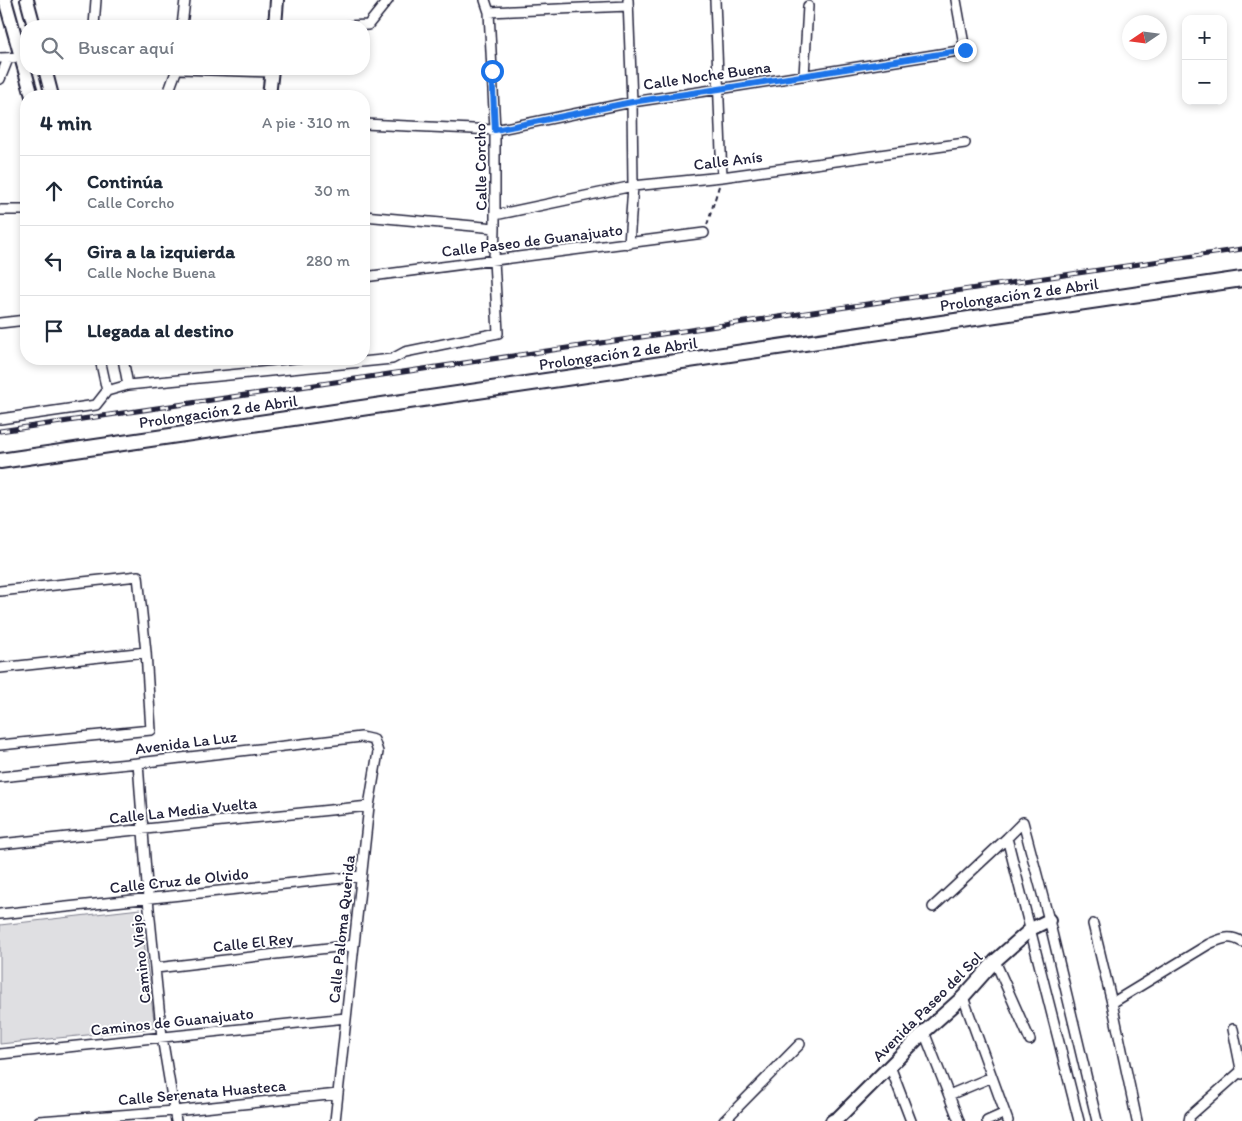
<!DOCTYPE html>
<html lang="es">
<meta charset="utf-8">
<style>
:root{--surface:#fff;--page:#f2f2f3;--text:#1f2937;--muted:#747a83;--line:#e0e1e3}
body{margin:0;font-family:Itim,sans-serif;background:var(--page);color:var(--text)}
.controls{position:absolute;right:15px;top:15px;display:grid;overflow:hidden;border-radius:10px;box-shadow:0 2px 8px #0003}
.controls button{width:45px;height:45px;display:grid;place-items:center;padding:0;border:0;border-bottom:1px solid var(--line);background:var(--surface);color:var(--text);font:25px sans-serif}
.compass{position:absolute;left:1122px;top:15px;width:45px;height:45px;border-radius:50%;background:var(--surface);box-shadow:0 2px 8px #0003;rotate:257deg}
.stop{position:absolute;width:15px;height:15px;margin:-11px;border:4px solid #1a73e8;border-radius:50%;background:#fff}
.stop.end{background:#1a73e8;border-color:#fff;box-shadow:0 1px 5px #0008}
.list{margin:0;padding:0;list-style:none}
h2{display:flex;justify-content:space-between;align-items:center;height:65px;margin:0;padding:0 20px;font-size:21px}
h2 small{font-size:16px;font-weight:400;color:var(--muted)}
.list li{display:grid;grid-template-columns:32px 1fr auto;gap:15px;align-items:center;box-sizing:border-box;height:70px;padding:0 20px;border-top:1px solid var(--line)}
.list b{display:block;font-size:19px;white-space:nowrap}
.list p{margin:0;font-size:16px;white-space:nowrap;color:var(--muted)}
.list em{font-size:16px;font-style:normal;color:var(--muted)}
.icon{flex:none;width:28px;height:28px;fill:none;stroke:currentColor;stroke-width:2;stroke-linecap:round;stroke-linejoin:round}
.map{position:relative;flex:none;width:1242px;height:1121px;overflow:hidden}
.search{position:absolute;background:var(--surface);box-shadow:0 2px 8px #0003;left:20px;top:20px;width:350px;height:55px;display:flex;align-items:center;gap:12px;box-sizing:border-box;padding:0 18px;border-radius:20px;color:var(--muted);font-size:19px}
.panel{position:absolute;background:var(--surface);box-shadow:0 2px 8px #0003;left:20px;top:90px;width:350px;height:275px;border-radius:20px}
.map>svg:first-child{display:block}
.green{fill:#dfdfe2;stroke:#80808e}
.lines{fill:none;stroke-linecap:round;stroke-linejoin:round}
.street-casing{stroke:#22223b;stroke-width:12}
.secondary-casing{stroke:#22223b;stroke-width:16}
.primary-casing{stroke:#22223b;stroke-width:18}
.path{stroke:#22223b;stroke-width:2;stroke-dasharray:5 4;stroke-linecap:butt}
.street{stroke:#fff;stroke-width:9}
.secondary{stroke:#fff;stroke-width:12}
.primary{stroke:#fff;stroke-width:14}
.rail-casing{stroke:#22223b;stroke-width:5}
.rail{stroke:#fff;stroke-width:3;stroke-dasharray:9;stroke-linecap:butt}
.route{stroke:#1a73e8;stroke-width:6}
.labels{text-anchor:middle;stroke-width:4;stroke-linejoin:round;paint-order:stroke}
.street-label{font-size:16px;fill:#22223b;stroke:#fff}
</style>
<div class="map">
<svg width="1242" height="1121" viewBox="0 0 1242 1121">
<rect width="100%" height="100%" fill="#fff"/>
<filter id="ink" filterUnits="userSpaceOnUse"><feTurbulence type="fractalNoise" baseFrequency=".02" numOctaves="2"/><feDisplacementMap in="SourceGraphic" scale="10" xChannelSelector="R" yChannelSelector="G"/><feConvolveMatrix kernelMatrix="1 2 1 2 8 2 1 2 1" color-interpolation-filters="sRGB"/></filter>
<g filter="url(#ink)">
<path class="green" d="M 140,909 L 155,1028 L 0,1044 L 0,925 Z"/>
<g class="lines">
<g class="street-casing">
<path id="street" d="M 628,0 L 632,102 L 633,186 L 629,244
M 715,0 L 722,177
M 489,12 L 628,6
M 94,26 L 96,0
M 182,26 L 185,0
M 346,26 L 368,25 L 388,0
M 0,58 L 26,57
M 181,69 L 271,72
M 804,76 L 808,6
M 0,79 L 8,59
M 167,96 L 177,69
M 364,124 L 495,130 L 632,102 L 719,89 L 965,50 L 956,0
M 0,210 L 26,210
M 495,215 L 633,186 L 722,177 L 965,143
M 364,216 L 495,228
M 364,277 L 704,233
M 0,323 L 26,320
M 100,359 L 107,391
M 123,359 L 128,385
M 0,419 L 96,405 L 107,391 L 128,385 L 392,359 L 405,352 L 498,333 L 494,260 L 495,228 L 495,130 L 489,12 L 485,0
M 0,591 L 138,576 L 146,652 L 151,730 L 0,745
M 0,668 L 146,652
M 138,763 L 148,899 L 162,1037 L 176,1121
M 0,777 L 138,763 L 361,737 L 374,740 L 378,752 L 369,806 L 335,1121
M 1023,822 L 1049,920 L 1097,1121
M 1007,838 L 1079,1121
M 0,844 L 369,806
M 933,907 L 1007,838 L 1023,822
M 0,914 L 361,876
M 1093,924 L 1112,1003 L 1137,1121
M 995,961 L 1030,1040
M 156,968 L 354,945
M 963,997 L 1008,1121
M 1112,1003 L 1209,944 C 1221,939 1229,934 1242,942
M 1233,1029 L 1242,1074
M 924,1032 L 959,1121
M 0,1054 L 346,1018
M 890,1066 L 911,1121
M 949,1095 L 992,1077
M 39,1121 L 174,1111 L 338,1094
M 724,1121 L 800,1044
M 987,1121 L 1005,1113
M 1189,1121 L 1190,1116 L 1241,1071"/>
</g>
<g class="secondary-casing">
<path id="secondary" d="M 5,0 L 32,96
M 27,0 L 34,26
M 275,26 L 277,0
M 45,69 L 52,96
M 269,96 L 272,69
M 832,1121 L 838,1118 L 924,1032 L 963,997 L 995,961 L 1031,929 L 1049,920"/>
</g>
<g class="primary-casing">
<path id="primary" d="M 0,461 L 1242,279"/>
</g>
<path class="path" d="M 707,225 L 719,186"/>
<use href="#street" class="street"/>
<use href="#secondary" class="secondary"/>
<use href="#primary" class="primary"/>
<g class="rail-casing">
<path id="rail" d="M 0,431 L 1242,249"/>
</g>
<use href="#rail" class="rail"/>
</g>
</g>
<g class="lines" filter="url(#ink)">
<path class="route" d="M 492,71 L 495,130 L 632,102 L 719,89 L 965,50"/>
</g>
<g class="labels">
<g class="street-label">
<text transform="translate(707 75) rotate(-8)" y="6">Calle Noche Buena</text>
<text transform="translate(728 160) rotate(-7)" y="6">Calle Anís</text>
<text transform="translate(480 167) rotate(-91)" y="6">Calle Corcho</text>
<text transform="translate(532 240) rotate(-7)" y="6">Calle Paseo de Guanajuato</text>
<text transform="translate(1019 294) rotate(-8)" y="6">Prolongación 2 de Abril</text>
<text transform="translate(618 353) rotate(-8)" y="6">Prolongación 2 de Abril</text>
<text transform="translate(218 411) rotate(-8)" y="6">Prolongación 2 de Abril</text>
<text transform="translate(186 742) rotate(-7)" y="6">Avenida La Luz</text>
<text transform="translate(183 810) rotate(-6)" y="6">Calle La Media Vuelta</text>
<text transform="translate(179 880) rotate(-6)" y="6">Calle Cruz de Olvido</text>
<text transform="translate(341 929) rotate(-84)" y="6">Calle Paloma Querida</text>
<text transform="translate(253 942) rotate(-6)" y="6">Calle El Rey</text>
<text transform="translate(140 959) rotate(-96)" y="6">Camino Viejo</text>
<text transform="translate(927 1006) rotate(-45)" y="6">Avenida Paseo del Sol</text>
<text transform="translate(172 1021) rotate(-6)" y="6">Caminos de Guanajuato</text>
<text transform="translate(202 1092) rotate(-5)" y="6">Calle Serenata Huasteca</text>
</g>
</g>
</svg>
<div class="controls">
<button>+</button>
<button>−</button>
</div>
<svg class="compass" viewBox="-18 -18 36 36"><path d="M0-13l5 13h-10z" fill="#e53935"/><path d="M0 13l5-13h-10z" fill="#747a83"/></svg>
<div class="stop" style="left:492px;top:71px"></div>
<div class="stop end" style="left:965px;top:50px"></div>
<div class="search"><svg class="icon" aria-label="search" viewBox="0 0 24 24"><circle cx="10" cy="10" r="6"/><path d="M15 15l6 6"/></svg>Buscar aquí</div>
<section class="panel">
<h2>4 min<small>A pie · 310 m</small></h2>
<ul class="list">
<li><svg class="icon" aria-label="ahead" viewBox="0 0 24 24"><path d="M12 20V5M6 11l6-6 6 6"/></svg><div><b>Continúa</b><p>Calle Corcho</p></div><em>30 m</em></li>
<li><svg class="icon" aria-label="left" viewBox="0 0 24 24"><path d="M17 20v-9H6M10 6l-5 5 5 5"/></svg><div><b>Gira a la izquierda</b><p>Calle Noche Buena</p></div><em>280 m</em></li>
<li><svg class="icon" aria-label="arrive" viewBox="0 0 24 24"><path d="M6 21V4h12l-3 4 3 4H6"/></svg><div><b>Llegada al destino</b></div></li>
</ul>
</section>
</div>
